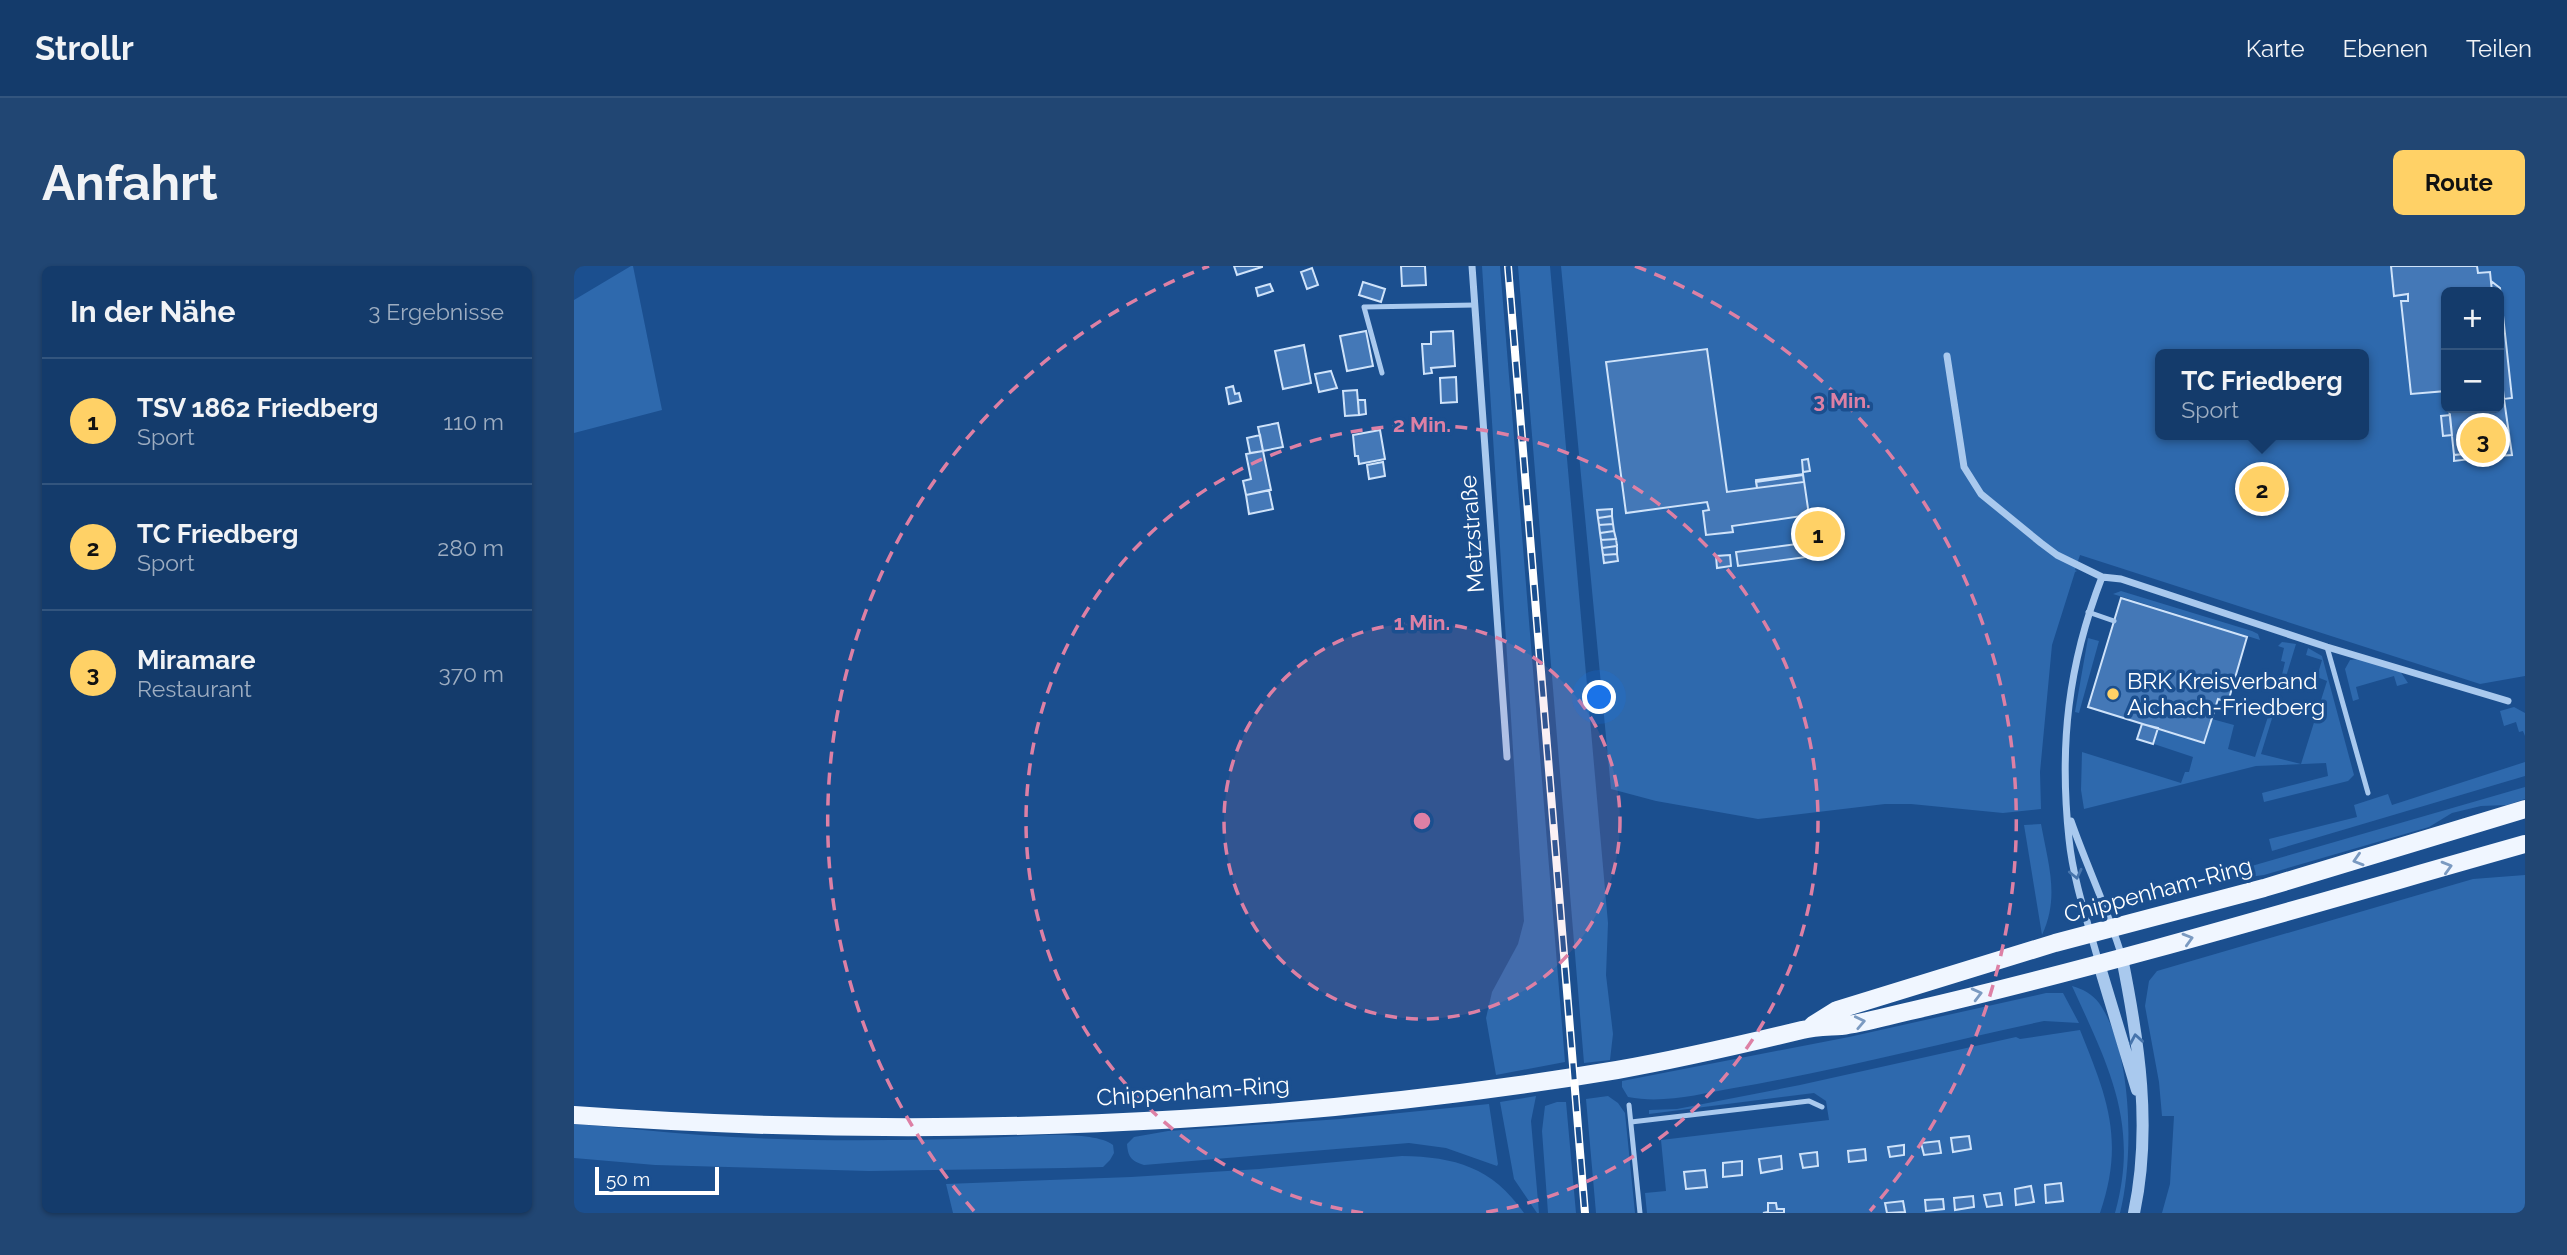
<!DOCTYPE html>
<html lang="de">
<meta charset="utf-8">
<style>
:root{--surface:#143b6b;--page:#214673;--text:#f1f3f6;--muted:#9dadc1;--line:#33557e;--accent:#ffd166}
body{margin:0;font-family:Raleway,sans-serif;background:var(--page);color:var(--text)}
.controls{position:absolute;right:21px;top:21px;display:grid;overflow:hidden;border-radius:10px;box-shadow:0 2px 5px #0004}
.controls button{width:63px;height:63px;display:grid;place-items:center;padding:0;border:0;border-bottom:2px solid var(--line);background:var(--surface);color:var(--text);font:35px sans-serif}
.scale{position:absolute;left:21px;bottom:18px;width:124px;box-sizing:border-box;padding-left:7px;border:4px solid #fff;border-top:0;font-size:19px;line-height:24px;white-space:nowrap;color:#fff;-webkit-text-stroke:5px #1b4f8f;paint-order:stroke}
.you{position:absolute;left:1026px;top:432px;width:24px;height:24px;margin:-18px;border:5px solid #fff;border-radius:50%;background:#1a73e8;box-shadow:0 0 0 10px #1a73e833}
.badge{display:grid;place-items:center;width:46px;height:46px;border-radius:50%;background:var(--accent);color:#111;font-size:23px;font-weight:700}
.pin{position:absolute;translate:-50% -50%;border:4px solid #fff;box-shadow:0 2px 7px #0006}
.popup{position:absolute;left:1581px;top:83px;width:214px;height:91px;box-sizing:border-box;display:grid;place-content:center;border-radius:10px;background:var(--surface);filter:drop-shadow(0 2px 5px #0005);font-size:23px;white-space:nowrap;color:var(--muted)}
.popup b{font-size:26px;color:var(--text)}
.popup::after{content:'';position:absolute;left:50%;top:100%;margin-left:-14px;border:14px solid transparent;border-top-color:var(--surface)}
.list{margin:0;padding:0;list-style:none}
h2{display:flex;justify-content:space-between;align-items:center;height:91px;margin:0;padding:0 28px;font-size:30px}
h2 small{font-size:23px;font-weight:400;color:var(--muted)}
.list li{display:grid;grid-template-columns:46px 1fr auto;gap:21px;align-items:center;box-sizing:border-box;height:126px;padding:0 28px;border-top:2px solid var(--line)}
.list b{display:block;font-size:26px;white-space:nowrap}
.list p{margin:0;font-size:23px;white-space:nowrap;color:var(--muted)}
.list em{font-size:23px;font-style:normal;color:var(--muted)}
.map{position:relative;flex:none;width:1951px;height:947px;overflow:hidden;border-radius:10px}
header{display:flex;align-items:center;gap:42px;box-sizing:border-box;height:98px;padding:0 35px;background:var(--surface);border-bottom:2px solid var(--line)}
header strong{font-size:33px}
nav{display:flex;gap:38px;margin-inline-start:auto;font-size:24px}
.intro{display:flex;align-items:center;justify-content:space-between;box-sizing:border-box;height:168px;padding:0 42px}
h1{margin:0;font-size:49px}
.button{padding:18px 32px;border-radius:10px;background:var(--accent);color:#111;font-size:24px;font-weight:700}
main{display:flex;gap:42px;padding:0 42px}
aside{flex:1;background:var(--surface);border-radius:10px;box-shadow:0 2px 5px #0004}
.map>svg:first-child{display:block}
.green{fill:#2e69ad;fill-rule:evenodd}
.building{fill:#4478b7;stroke:#cfe3fa;stroke-width:2}
.lines{fill:none;stroke-linecap:round;stroke-linejoin:round}
.service{stroke:#a9c9ee;stroke-width:5}
.minor{stroke:#a9c9ee;stroke-width:7}
.tertiary{stroke:#a9c9ee;stroke-width:12}
.primary{stroke:#f0f6ff;stroke-width:18}
.rail-casing{stroke:#fff;stroke-width:8}
.rail{stroke:#1b4f8f;stroke-width:5;stroke-dasharray:16;stroke-linecap:butt}
.oneway{stroke:#7b9ac1}
.oneway2{stroke:#4674ac}
.ring{fill:none;stroke:#dd80a5;stroke-width:3.5;stroke-dasharray:12 9}
.poi-dot{fill:#ffd166;stroke:#1b4f8f;stroke-width:2.5}
.labels{text-anchor:middle;stroke-width:7;stroke-linejoin:round;paint-order:stroke}
.street-label{font-size:23px;fill:#fff;stroke:#1b4f8f}
.poi-label{font-size:23px;fill:#fff;stroke:#1b4f8f;text-anchor:start}
.centre{fill:#dd80a5;stroke:#1b4f8f;stroke-width:3.5}
.ring-label{font-size:21px;text-anchor:middle;font-weight:bold;fill:#dd80a5;stroke:#1b4f8f;stroke-width:7;stroke-linejoin:round;paint-order:stroke}
</style>
<header>
<strong>Strollr</strong>
<nav><a>Karte</a><a>Ebenen</a><a>Teilen</a></nav>
</header>
<div class="intro"><h1>Anfahrt</h1><a class="button">Route</a></div>
<main>
<aside>
<h2>In der Nähe<small>3 Ergebnisse</small></h2>
<ul class="list">
<li><span class="badge">1</span><div><b>TSV 1862 Friedberg</b><p>Sport</p></div><em>110 m</em></li>
<li><span class="badge">2</span><div><b>TC Friedberg</b><p>Sport</p></div><em>280 m</em></li>
<li><span class="badge">3</span><div><b>Miramare</b><p>Restaurant</p></div><em>370 m</em></li>
</ul>
</aside>
<div class="map">
<svg width="1951" height="947" viewBox="0 0 1951 947">
<rect width="100%" height="100%" fill="#1b4f8f"/>
<path class="green" d="M 57,0 L 59,0 L 88,144 L 0,167 L 0,34 Z
M 908,0 L 926,0 L 991,796 L 922,809 L 912,752 L 918,726 L 944,678 L 950,655 Z
M 944,0 L 976,0 L 1034,657 L 1032,709 L 1039,768 L 1036,794 L 1010,797 Z
M 987,0 L 1951,0 L 1951,410 L 1906,418 L 1506,289 L 1501,304 L 1503,305 L 1501,306 L 1478,379 L 1466,506 L 1467,543 L 1429,547 L 1337,538 L 1311,538 L 1184,553 L 1082,535 L 1037,523 ZM 1872,26 L 1925,26 L 1925,142 L 1872,142 ZM 1586,88 L 1789,88 L 1789,169 L 1586,169 Z
M 1547,325 L 1678,365 L 1684,368 L 1686,374 L 1539,328 Z
M 1514,372 L 1525,375 L 1505,447 L 1501,446 Z
M 1708,376 L 1722,378 L 1711,414 L 1707,413 L 1711,396 L 1707,395 L 1710,382 L 1704,380 Z
M 1734,382 L 1748,390 L 1780,509 L 1774,515 L 1690,536 L 1688,527 L 1754,510 L 1752,497 L 1682,500 L 1510,543 L 1507,524 L 1508,486 L 1607,517 L 1611,506 L 1615,506 L 1619,491 L 1580,478 L 1584,464 L 1631,477 L 1638,453 L 1660,459 L 1654,483 L 1681,491 L 1700,432 L 1704,433 L 1687,488 L 1727,498 L 1753,415 L 1743,411 L 1748,394 L 1732,389 Z
M 1784,393 L 1826,405 L 1834,417 L 1823,420 L 1820,410 L 1782,421 L 1785,433 L 1779,435 L 1771,403 L 1776,394 Z
M 1940,441 L 1951,447 L 1951,470 L 1949,465 L 1945,466 L 1942,456 L 1930,460 L 1926,445 Z
M 1951,496 L 1951,510 L 1698,585 L 1695,573 L 1783,551 L 1780,539 L 1814,528 L 1818,539 Z
M 1951,521 L 1951,533 L 1933,539 L 1907,540 L 1878,547 L 1855,561 L 1690,609 L 1636,616 L 1564,636 L 1553,636 Z
M 1467,558 C 1474,597 1486,631 1468,669 L 1450,559 Z
M 1951,609 L 1951,947 L 1588,947 L 1596,918 L 1600,850 L 1588,850 L 1585,816 L 1571,740 L 1575,715 L 1583,705 L 1899,613 Z
M 1498,720 C 1509,723 1518,728 1525,737 C 1559,785 1560,892 1546,947 L 1541,947 C 1566,858 1534,799 1498,720 Z
M 1472,727 L 1489,727 L 1505,757 L 1470,755 C 1367,777 1264,804 1160,822 C 1126,828 1089,838 1054,831 L 1048,821 L 1048,815 L 1275,771 Z
M 1506,764 C 1533,831 1551,874 1526,947 L 1073,947 L 1071,927 L 1092,925 L 1087,874 L 1255,854 L 1252,835 L 1240,827 L 1075,848 L 1075,844 L 1103,843 L 1226,819 L 1442,771 L 1446,773 Z
M 962,830 L 957,855 L 965,947 L 963,947 L 940,913 L 926,836 Z
M 1034,830 L 1044,837 L 1051,847 L 1061,947 L 1022,947 L 1012,833 Z
M 983,836 L 992,836 L 1002,947 L 974,947 L 968,865 L 971,840 Z
M 915,838 L 924,898 L 923,900 L 872,882 L 835,877 L 570,899 C 558,895 554,892 553,878 L 560,871 L 594,865 L 766,853 Z
M 0,858 C 42,861 85,866 127,869 C 222,876 319,875 414,872 C 443,871 518,863 539,879 L 540,887 L 536,894 L 529,901 L 491,902 L 295,905 L 81,899 L 0,892 Z
M 828,890 C 881,891 918,901 950,947 L 379,947 L 372,918 L 557,911 L 685,903 Z"/>
<path class="building" d="M 660,0 L 688,0 L 688,1 L 663,9 Z
M 827,0 L 851,0 L 852,19 L 828,20 Z
M 1817,0 L 1903,0 L 1904,7 L 1916,6 L 1918,26 L 1872,26 L 1872,125 L 1837,128 L 1827,35 L 1834,35 L 1834,28 L 1820,30 Z
M 738,2 L 744,19 L 733,23 L 727,6 Z
M 1917,15 L 1926,22 L 1938,132 L 1930,133 L 1925,88 L 1925,26 L 1918,26 Z
M 789,16 L 811,23 L 807,36 L 785,29 Z
M 696,18 L 699,25 L 684,30 L 682,22 Z
M 792,65 L 799,100 L 773,105 L 766,70 Z
M 879,65 L 881,100 L 857,102 L 858,107 L 850,108 L 848,78 L 857,78 L 857,66 Z
M 730,79 L 737,117 L 709,123 L 701,85 Z
M 1133,83 L 1153,226 L 1183,222 L 1182,214 L 1229,208 L 1235,249 L 1158,260 L 1159,266 L 1132,269 L 1129,245 L 1135,244 L 1133,236 L 1052,247 L 1032,96 Z
M 757,105 L 763,122 L 745,126 L 741,108 Z
M 882,111 L 883,136 L 867,137 L 866,112 Z
M 1925,119 L 1928,119 L 1938,189 L 1924,190 L 1923,185 L 1880,189 L 1875,142 L 1925,142 Z
M 659,120 L 661,128 L 665,127 L 667,135 L 655,138 L 652,122 Z
M 783,124 L 785,149 L 771,150 L 769,125 Z
M 784,134 L 791,134 L 792,148 L 785,149 Z
M 1876,149 L 1878,169 L 1869,170 L 1867,150 Z
M 704,157 L 709,181 L 689,185 L 684,161 Z
M 806,164 L 811,193 L 785,198 L 784,190 L 781,190 L 779,169 Z
M 686,169 L 689,185 L 676,187 L 673,172 Z
M 689,185 L 697,224 L 672,229 L 669,215 L 677,213 L 672,188 Z
M 1923,185 L 1924,190 L 1880,195 L 1880,189 Z
M 1234,193 L 1236,205 L 1229,206 L 1228,194 Z
M 809,196 L 811,210 L 795,213 L 793,199 Z
M 1229,209 L 1230,216 L 1183,222 L 1182,216 Z
M 695,224 L 699,243 L 675,248 L 672,229 Z
M 1038,243 L 1038,250 L 1024,252 L 1023,244 Z
M 1038,250 L 1039,258 L 1025,259 L 1024,252 Z
M 1039,258 L 1040,265 L 1026,267 L 1025,259 Z
M 1040,265 L 1042,273 L 1027,274 L 1026,267 Z
M 1042,273 L 1043,280 L 1028,282 L 1027,274 Z
M 1238,276 L 1240,290 L 1164,300 L 1162,286 Z
M 1043,280 L 1043,288 L 1029,289 L 1028,282 Z
M 1043,288 L 1044,295 L 1030,297 L 1029,289 Z
M 1156,289 L 1157,300 L 1143,302 L 1142,290 Z
M 1547,332 L 1673,371 L 1654,436 L 1644,433 L 1630,477 L 1514,441 Z
M 1568,458 L 1584,462 L 1579,478 L 1563,473 Z
M 1395,870 L 1397,883 L 1379,886 L 1377,872 Z
M 1365,875 L 1367,887 L 1350,889 L 1347,877 Z
M 1330,879 L 1330,889 L 1316,891 L 1314,881 Z
M 1291,883 L 1292,894 L 1275,896 L 1274,885 Z
M 1243,886 L 1244,900 L 1229,902 L 1226,888 Z
M 1207,890 L 1208,903 L 1187,907 L 1185,893 Z
M 1168,895 L 1168,909 L 1149,911 L 1149,897 Z
M 1131,904 L 1133,921 L 1112,923 L 1110,906 Z
M 1487,917 L 1489,935 L 1472,937 L 1471,919 Z
M 1457,920 L 1460,936 L 1442,939 L 1441,923 Z
M 1426,927 L 1428,939 L 1413,941 L 1410,929 Z
M 1399,930 L 1400,941 L 1381,944 L 1380,932 Z
M 1369,933 L 1370,943 L 1352,945 L 1351,934 Z
M 1329,935 L 1331,946 L 1313,947 L 1311,937 Z
M 1194,937 L 1202,937 L 1203,943 L 1210,943 L 1210,947 L 1189,947 L 1194,946 Z"/>
<g class="lines">
<path class="service" d="M 808,107 L 790,41 L 901,39
M 1514,346 L 1540,355
M 1753,381 L 1794,527
M 1055,839 L 1066,947
M 1057,856 L 1235,835 L 1248,841"/>
<path class="minor" d="M 898,0 L 933,491
M 1373,90 L 1390,201 L 1407,228 L 1467,277 L 1483,289 L 1528,311 C 1494,399 1485,479 1495,573 C 1499,614 1514,657 1525,697
M 1528,311 L 1547,313 L 1753,381 L 1934,435
M 1497,555 C 1513,601 1534,644 1548,691"/>
<path class="tertiary" d="M 1548,692 C 1565,776 1578,862 1560,947
M 1525,698 L 1563,824"/>
<path class="primary" d="M 1239,759 L 1263,744 L 1481,677 L 1690,622 L 1951,543
M 0,849 C 345,874 702,861 1043,804 C 1105,793 1166,779 1228,764 C 1241,761 1254,761 1267,760 C 1290,757 1313,750 1336,745 C 1543,697 1746,636 1951,578"/>
<g class="rail-casing">
<path id="rail" d="M 934,0 L 1011,947"/>
</g>
<use href="#rail" class="rail"/>
</g>
<defs><path id="oneway-chevron" d="M-2-3.5L2.5 0L-2 3.5" fill="none" stroke-width="1.6" stroke-linecap="round" stroke-linejoin="round" transform="scale(1.75)"/></defs>
<g class="oneway">
<use href="#oneway-chevron" transform="translate(1784 594) rotate(163)"/>
<use href="#oneway-chevron" transform="translate(1873 601) rotate(-16)"/>
<use href="#oneway-chevron" transform="translate(1614 673) rotate(-16)"/>
<use href="#oneway-chevron" transform="translate(1403 728) rotate(-14)"/>
<use href="#oneway-chevron" transform="translate(1286 756) rotate(-12)"/>
</g>
<g class="oneway2">
<use href="#oneway-chevron" transform="translate(1502 608) rotate(77)"/>
<use href="#oneway-chevron" transform="translate(1562 773) rotate(-100)"/>
</g>
<circle cx="848" cy="555" r="198" fill="#dd80a5" fill-opacity=".12"/>
<g class="ring">
<circle cx="848" cy="555" r="198"/>
<path d="M789 947A396 396 0 1 1 907 947"/>
<path d="M400 945A594 594 0 0 1 635 0M1061 0A594 594 0 0 1 1296 945"/>
</g>
<circle class="poi-dot" cx="1539" cy="428" r="7"/>
<g class="labels">
<g class="street-label">
<text transform="translate(898 268) rotate(-94)" y="8">Metzstraße</text>
<text transform="translate(1584 624) rotate(-15)" y="8">Chippenham-Ring</text>
<text transform="translate(619 825) rotate(-4)" y="8">Chippenham-Ring</text>
</g>
<g class="poi-label">
<text x="1553" y="423">BRK Kreisverband<tspan x="1553" dy="26">Aichach-Friedberg</tspan></text>
</g>
</g>
<circle cx="848" cy="555" r="10" class="centre"/>
<g class="ring-label">
<text x="1268" y="142">3 Min.</text>
<text x="848" y="166">2 Min.</text>
<text x="848" y="364">1 Min.</text>
</g>
</svg>
<div class="controls">
<button>+</button>
<button>−</button>
</div>
<div class="scale">50 m</div>
<div class="you"></div>
<div class="pin badge" style="left:1244px;top:268px">1</div>
<div class="pin badge" style="left:1688px;top:223px">2</div>
<div class="popup"><b>TC Friedberg</b>Sport</div>
<div class="pin badge" style="left:1909px;top:174px">3</div>
</div>
</main>
